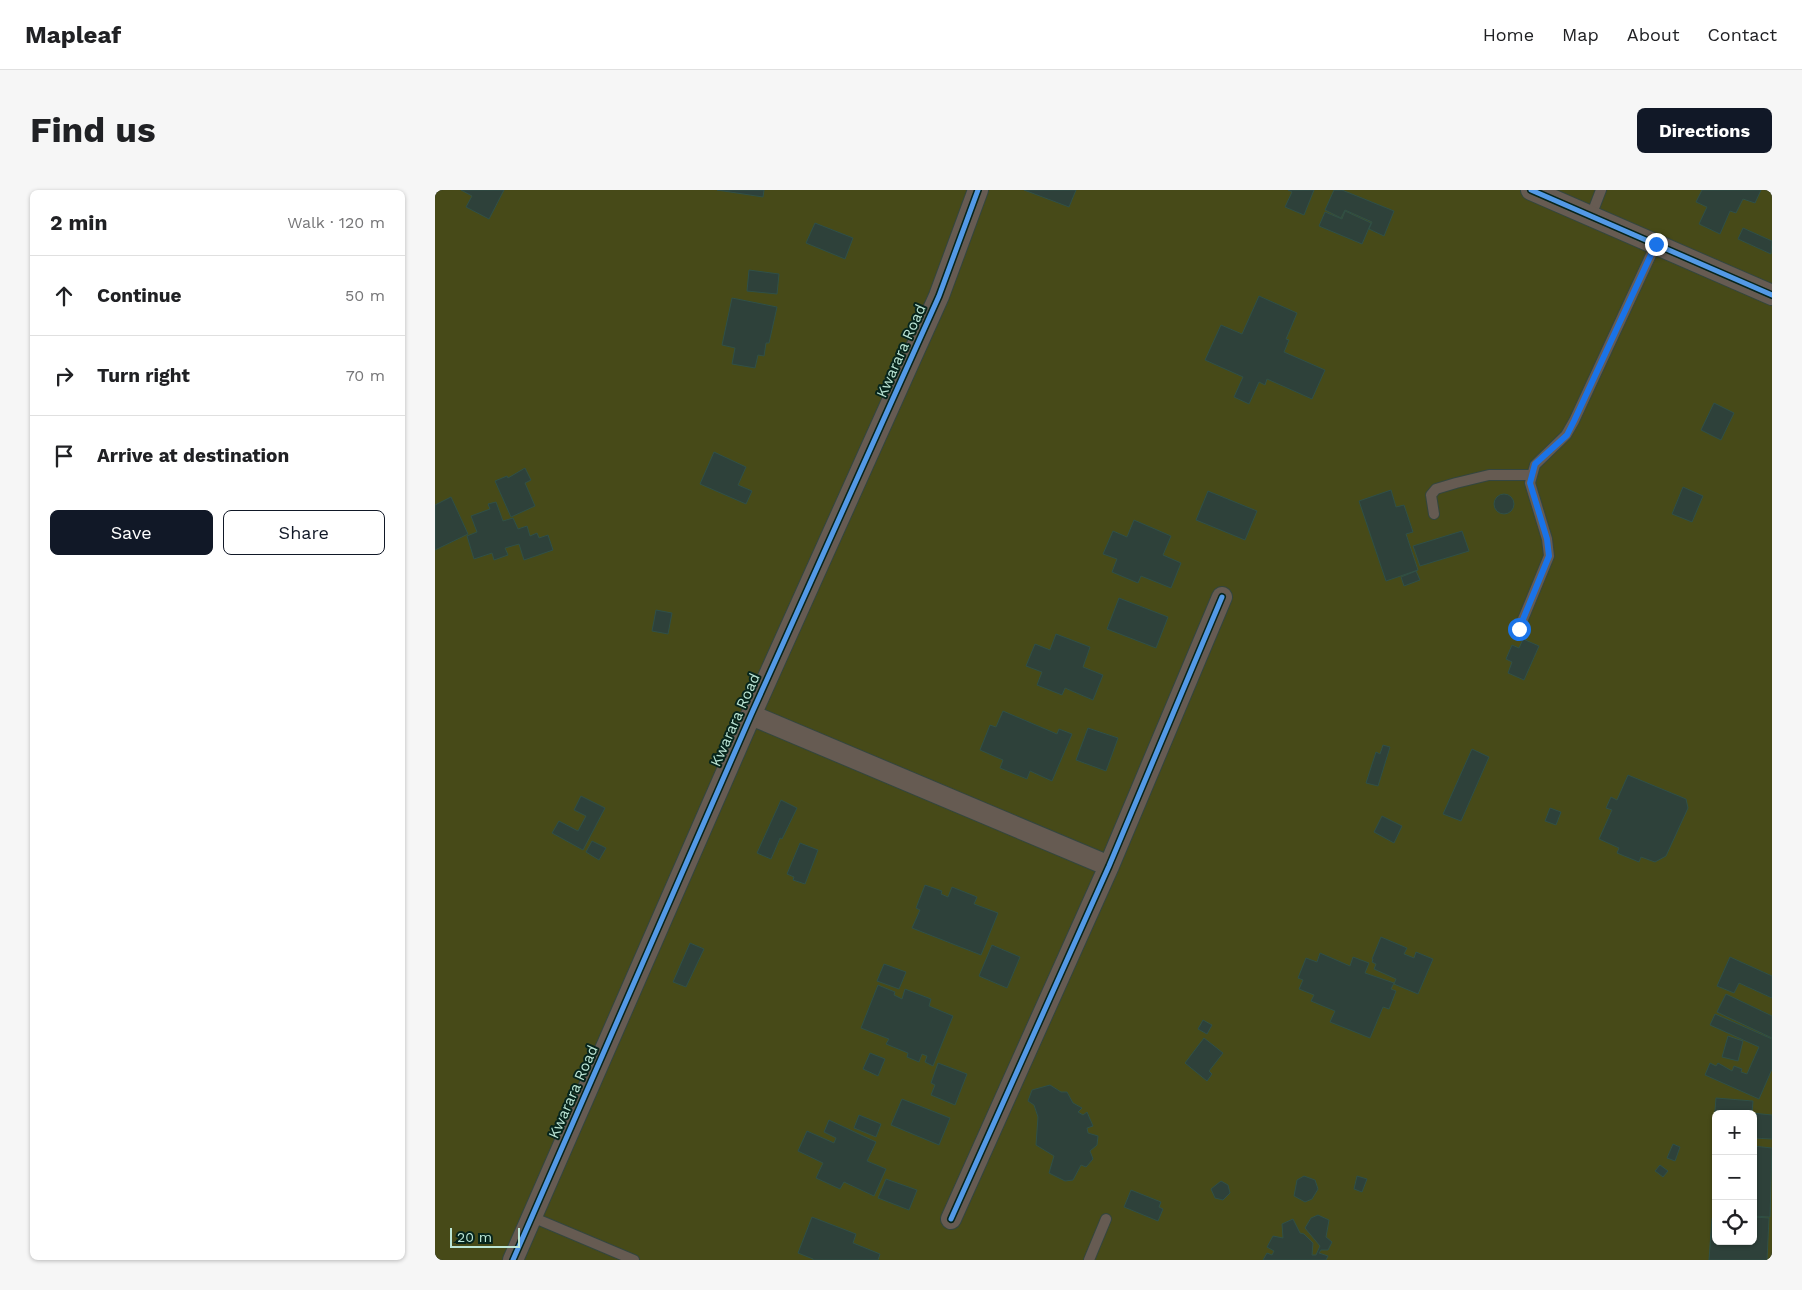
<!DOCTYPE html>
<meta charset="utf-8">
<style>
:root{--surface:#fff;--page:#f6f6f6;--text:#202124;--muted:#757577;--line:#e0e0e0;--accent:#111827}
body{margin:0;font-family:"Work Sans",sans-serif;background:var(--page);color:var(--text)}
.controls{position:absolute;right:15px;bottom:15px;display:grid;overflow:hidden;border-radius:8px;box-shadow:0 1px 4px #0004}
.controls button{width:45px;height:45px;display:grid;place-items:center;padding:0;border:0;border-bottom:1px solid var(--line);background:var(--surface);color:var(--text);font:25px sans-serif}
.scale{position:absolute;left:15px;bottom:12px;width:70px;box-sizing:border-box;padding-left:5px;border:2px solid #bce6d6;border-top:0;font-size:14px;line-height:18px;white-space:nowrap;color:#bce6d6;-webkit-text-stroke:4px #07251c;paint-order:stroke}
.stop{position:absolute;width:15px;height:15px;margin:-11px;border:4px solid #1a73e8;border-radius:50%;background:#fff}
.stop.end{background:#1a73e8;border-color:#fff;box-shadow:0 1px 5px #0008}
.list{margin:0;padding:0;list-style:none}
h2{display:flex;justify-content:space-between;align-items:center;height:65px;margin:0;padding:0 20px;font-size:21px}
h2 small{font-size:16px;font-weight:400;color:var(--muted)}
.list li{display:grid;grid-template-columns:32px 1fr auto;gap:15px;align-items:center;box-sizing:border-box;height:80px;padding:0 20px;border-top:1px solid var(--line)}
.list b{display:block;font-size:19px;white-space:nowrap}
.list em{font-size:16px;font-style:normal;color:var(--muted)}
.actions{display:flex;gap:10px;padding:15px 20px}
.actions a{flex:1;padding:11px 0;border:1px solid var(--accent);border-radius:8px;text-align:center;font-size:18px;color:var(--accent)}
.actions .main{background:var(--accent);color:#fff}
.icon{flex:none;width:28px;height:28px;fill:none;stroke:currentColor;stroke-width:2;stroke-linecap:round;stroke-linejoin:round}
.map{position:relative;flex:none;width:1337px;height:1070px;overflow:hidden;border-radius:8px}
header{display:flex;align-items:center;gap:30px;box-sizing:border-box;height:70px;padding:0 25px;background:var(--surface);border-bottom:1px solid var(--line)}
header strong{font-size:24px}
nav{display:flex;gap:28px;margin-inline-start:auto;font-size:18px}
.intro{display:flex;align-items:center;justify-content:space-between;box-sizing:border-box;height:120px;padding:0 30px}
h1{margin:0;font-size:35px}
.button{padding:12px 22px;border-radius:8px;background:var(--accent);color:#fff;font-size:18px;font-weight:700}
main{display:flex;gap:30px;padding:0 30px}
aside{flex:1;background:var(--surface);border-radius:8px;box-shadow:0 1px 4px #0004}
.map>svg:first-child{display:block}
.green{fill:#474a18;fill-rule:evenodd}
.building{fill:#2e413a;stroke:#305047}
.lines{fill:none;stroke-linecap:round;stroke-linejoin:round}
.service-casing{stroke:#34463f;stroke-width:12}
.minor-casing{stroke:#34463f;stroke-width:22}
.service{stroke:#665b52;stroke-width:10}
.minor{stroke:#665b52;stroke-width:20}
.cycleway-casing{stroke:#07251c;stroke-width:8}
.cycleway{stroke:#5399e6;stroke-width:5}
.route{stroke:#1a73e8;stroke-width:6}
.labels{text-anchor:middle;stroke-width:4;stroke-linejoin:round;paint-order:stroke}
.street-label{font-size:15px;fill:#bce6d6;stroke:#07251c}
</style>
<header>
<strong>Mapleaf</strong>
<nav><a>Home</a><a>Map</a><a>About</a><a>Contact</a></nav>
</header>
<div class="intro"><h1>Find us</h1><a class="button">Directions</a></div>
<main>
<aside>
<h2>2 min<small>Walk · 120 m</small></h2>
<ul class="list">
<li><svg class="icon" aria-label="ahead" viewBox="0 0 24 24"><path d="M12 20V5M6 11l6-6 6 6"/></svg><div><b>Continue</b></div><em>50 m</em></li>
<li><svg class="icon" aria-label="right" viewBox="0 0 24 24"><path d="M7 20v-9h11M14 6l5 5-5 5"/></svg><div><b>Turn right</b></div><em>70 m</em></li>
<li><svg class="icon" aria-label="arrive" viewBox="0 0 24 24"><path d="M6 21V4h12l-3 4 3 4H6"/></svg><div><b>Arrive at destination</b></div></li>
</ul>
<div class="actions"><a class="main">Save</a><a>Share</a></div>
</aside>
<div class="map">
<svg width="1337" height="1070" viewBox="0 0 1337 1070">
<rect width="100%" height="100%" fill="#182923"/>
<path class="green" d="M 0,0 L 1337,0 L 1337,1070 L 0,1070 ZM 1281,924 L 1318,924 L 1318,1051 L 1281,1051 Z"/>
<path class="building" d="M 26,0 L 69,0 L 54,29 L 31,17 L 37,6 Z
M 282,0 L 329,0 L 328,7 Z
M 589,0 L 641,0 L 634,17 Z
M 853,0 L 879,0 L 869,25 L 850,17 L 857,2 Z
M 899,0 L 907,0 L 959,21 L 949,46 L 934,39 L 937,32 L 910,20 L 906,28 L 890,20 Z
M 1267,0 L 1326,0 L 1320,13 L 1308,9 L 1301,23 L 1295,21 L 1285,44 L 1264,34 L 1272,17 L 1261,12 Z
M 910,21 L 936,33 L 927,54 L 884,36 L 890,22 L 907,29 Z
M 380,33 L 418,48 L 410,69 L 371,53 Z
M 1308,38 L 1337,51 L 1336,64 L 1303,49 Z
M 314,80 L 344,84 L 342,104 L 312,101 Z
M 824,106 L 862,123 L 851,149 L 854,150 L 849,162 L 890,180 L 877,209 L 832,189 L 830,195 L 824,192 L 814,214 L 799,207 L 808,187 L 770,170 L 786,135 L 807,144 Z
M 297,108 L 342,117 L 334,153 L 331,153 L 329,166 L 323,165 L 320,178 L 297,174 L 300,158 L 287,155 Z
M 1279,213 L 1299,223 L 1286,250 L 1266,240 Z
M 279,262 L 311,277 L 303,295 L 317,301 L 311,314 L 265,294 Z
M 90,278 L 96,290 L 90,293 L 100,316 L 76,327 L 60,291 L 72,286 L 73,288 Z
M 1248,297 L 1268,306 L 1257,332 L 1237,324 Z
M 956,300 L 961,317 L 969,315 L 978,342 L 971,344 L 983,380 L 951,391 L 924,311 Z
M 773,301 L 822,321 L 810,350 L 761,330 Z
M1059 314a10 10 0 1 1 20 0a10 10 0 1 1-20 0Z
M 16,307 L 33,344 L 0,360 L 0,315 Z
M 61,312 L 68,331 L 78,328 L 83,339 L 92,336 L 95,346 L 102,343 L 104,348 L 113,345 L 118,360 L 89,370 L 84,354 L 70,358 L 73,365 L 59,370 L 57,363 L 39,369 L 32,346 L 42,342 L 36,326 L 55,319 L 53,314 Z
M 699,330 L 736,346 L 728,365 L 746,373 L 736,398 L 706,386 L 703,393 L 677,382 L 682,369 L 668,364 L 678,341 L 692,347 Z
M 1027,341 L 1034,361 L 985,376 L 978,356 Z
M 981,381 L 985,390 L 969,396 L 966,387 Z
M 684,408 L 733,427 L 721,458 L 672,439 Z
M 221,420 L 237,423 L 233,444 L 217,441 Z
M 621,444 L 655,457 L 648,477 L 668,485 L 658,510 L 630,498 L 627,505 L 602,495 L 607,482 L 591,476 L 600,454 L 615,460 Z
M 1088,449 L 1104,456 L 1089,490 L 1073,483 L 1077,472 L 1071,469 L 1077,455 L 1084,458 Z
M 568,521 L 622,544 L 624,539 L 637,544 L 617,591 L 595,581 L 592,589 L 565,578 L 568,570 L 545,560 L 555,535 L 561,537 Z
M 653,538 L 683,548 L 671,581 L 641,570 Z
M 948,555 L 955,557 L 943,596 L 931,593 L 941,562 L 945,564 Z
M 1037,559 L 1054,567 L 1026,631 L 1008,624 Z
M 1193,585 L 1251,609 L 1253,618 L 1231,666 L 1220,672 L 1206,667 L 1204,672 L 1182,663 L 1184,658 L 1164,649 L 1177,620 L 1171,618 L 1176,607 L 1182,610 Z
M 146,606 L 170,618 L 148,660 L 117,643 L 124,631 L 143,641 L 151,626 L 139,620 Z
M 346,610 L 362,618 L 347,649 L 345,648 L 336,669 L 322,663 Z
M 1115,618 L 1126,622 L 1121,635 L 1110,631 Z
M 947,626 L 967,636 L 959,653 L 939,642 Z
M 157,651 L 171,658 L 164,670 L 151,662 Z
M 365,653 L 383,660 L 370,694 L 358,690 L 359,687 L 352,684 Z
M 490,695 L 507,701 L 506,704 L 513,707 L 517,697 L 542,707 L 539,714 L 563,723 L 546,765 L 477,738 L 485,720 L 481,718 Z
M 946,747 L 972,758 L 969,764 L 979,768 L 981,762 L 998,769 L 983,804 L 959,794 L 961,789 L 939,779 L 941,774 L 937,772 L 938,769 L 937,769 Z
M 255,753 L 269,759 L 251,797 L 238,792 Z
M 557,755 L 585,767 L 572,798 L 544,786 Z
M 885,763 L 915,776 L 918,767 L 934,773 L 930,783 L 959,793 L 956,799 L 961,801 L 954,819 L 948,817 L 935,848 L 895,832 L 900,821 L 876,811 L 879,805 L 864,799 L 868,790 L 863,788 L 871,768 L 882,772 Z
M 1295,767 L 1337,786 L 1337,808 L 1304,793 L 1299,803 L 1282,796 Z
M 449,774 L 471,782 L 464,799 L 442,791 Z
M 443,795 L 460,802 L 459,805 L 467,809 L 470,799 L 496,809 L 494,816 L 518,826 L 498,876 L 490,872 L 492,866 L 487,864 L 484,872 L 472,867 L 473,863 L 451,854 L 454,849 L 426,838 Z
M 1291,804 L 1337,826 L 1337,848 L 1282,822 Z
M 1280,824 L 1337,849 L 1337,879 L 1324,909 L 1270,885 L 1275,873 L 1281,876 L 1283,873 L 1297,881 L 1299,876 L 1307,879 L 1306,882 L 1312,884 L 1324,857 L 1275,835 Z
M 768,830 L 777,835 L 772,844 L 763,839 Z
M 1293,846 L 1308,851 L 1303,871 L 1287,867 Z
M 769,848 L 788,863 L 774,881 L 777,884 L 772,891 L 750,873 Z
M 435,863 L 450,869 L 443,886 L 428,879 Z
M 503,873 L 532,884 L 520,915 L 496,905 L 500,895 L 496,893 Z
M 615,895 L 626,902 L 632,902 L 638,913 L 647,918 L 643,922 L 648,925 L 652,922 L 658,936 L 652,938 L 653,943 L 663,946 L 662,955 L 655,961 L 658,969 L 651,977 L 646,975 L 638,990 L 630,991 L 614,983 L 619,966 L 601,955 L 603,927 L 599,915 L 593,911 L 597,900 Z
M 1281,908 L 1318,911 L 1317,923 L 1337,925 L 1337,949 L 1318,948 L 1318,924 L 1281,924 L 1281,945 L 1278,945 Z
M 467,909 L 515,928 L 504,955 L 456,935 Z
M 424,925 L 446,934 L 441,947 L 419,938 Z
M 394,930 L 441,952 L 432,971 L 451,979 L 439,1006 L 409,992 L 405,999 L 381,988 L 388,973 L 363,961 L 372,941 L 399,953 L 401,948 L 389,942 Z
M 1238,954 L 1245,957 L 1240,971 L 1232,968 Z
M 1318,956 L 1337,958 L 1335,1027 L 1318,1026 Z
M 1225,975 L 1233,981 L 1228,987 L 1220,981 Z
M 1281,981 L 1281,1023 L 1278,1023 Z
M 869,986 L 880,990 L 883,999 L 877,1009 L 870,1012 L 859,1006 L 862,990 Z
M 922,986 L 932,989 L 927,1002 L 919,999 Z
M 451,989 L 482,1000 L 474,1020 L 443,1008 Z
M 786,991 L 793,995 L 795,1003 L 788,1010 L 780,1008 L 776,999 Z
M 696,1000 L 726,1012 L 724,1017 L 728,1019 L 723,1031 L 689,1017 Z
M 883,1025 L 894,1030 L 891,1047 L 897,1052 L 893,1060 L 886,1060 L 884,1063 L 893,1066 L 891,1070 L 828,1070 L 832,1063 L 837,1065 L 839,1061 L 832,1057 L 838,1046 L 848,1048 L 847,1034 L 858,1029 L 865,1043 L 869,1044 L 878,1053 L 877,1065 L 881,1065 L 885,1056 L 870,1038 L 876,1028 Z
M 377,1027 L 421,1044 L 418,1053 L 445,1064 L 443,1070 L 378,1070 L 378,1069 L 363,1063 Z
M 1318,1027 L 1334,1028 L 1332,1070 L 1274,1070 L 1277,1028 L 1281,1028 L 1281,1051 L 1318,1051 Z"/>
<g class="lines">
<g class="service-casing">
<path id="service" d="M 1156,26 L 1166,0
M 999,324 L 996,305 L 1001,299 L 1021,293 L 1054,285 L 1097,285
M 1084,439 L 1114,366 L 1112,349 L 1095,293 L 1100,275 L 1131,245 L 1139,231 L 1221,54
M 97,1027 L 199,1070
M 654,1070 L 671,1029"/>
</g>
<g class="minor-casing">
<path id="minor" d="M 1096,0 L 1337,105
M 316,525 L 674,676
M 516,1029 L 674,676 L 787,407
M 78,1070 L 316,525 L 504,106 L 543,0"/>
</g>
<use href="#service" class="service"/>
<use href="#minor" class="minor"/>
<g class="cycleway-casing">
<path id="cycleway" d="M 1096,0 L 1337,105
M 516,1029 L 674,676 L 787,407
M 78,1070 L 316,525 L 504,106 L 543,0"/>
</g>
<use href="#cycleway" class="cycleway"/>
</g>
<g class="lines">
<path class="route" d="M 1084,439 L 1114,366 L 1112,349 L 1095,293 L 1100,274 L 1132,245 L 1139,231 L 1221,54"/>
</g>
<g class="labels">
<g class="street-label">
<text transform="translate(466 161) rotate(-66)" y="5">Kwarara Road</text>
<text transform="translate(300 530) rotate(-66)" y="5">Kwarara Road</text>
<text transform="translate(138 902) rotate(-66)" y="5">Kwarara Road</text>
</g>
</g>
</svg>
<div class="controls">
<button>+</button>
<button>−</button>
<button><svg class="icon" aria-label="locate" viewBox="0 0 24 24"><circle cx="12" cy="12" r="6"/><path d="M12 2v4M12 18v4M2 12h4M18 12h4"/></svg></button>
</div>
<div class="scale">20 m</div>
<div class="stop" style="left:1084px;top:439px"></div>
<div class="stop end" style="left:1221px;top:54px"></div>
</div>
</main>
